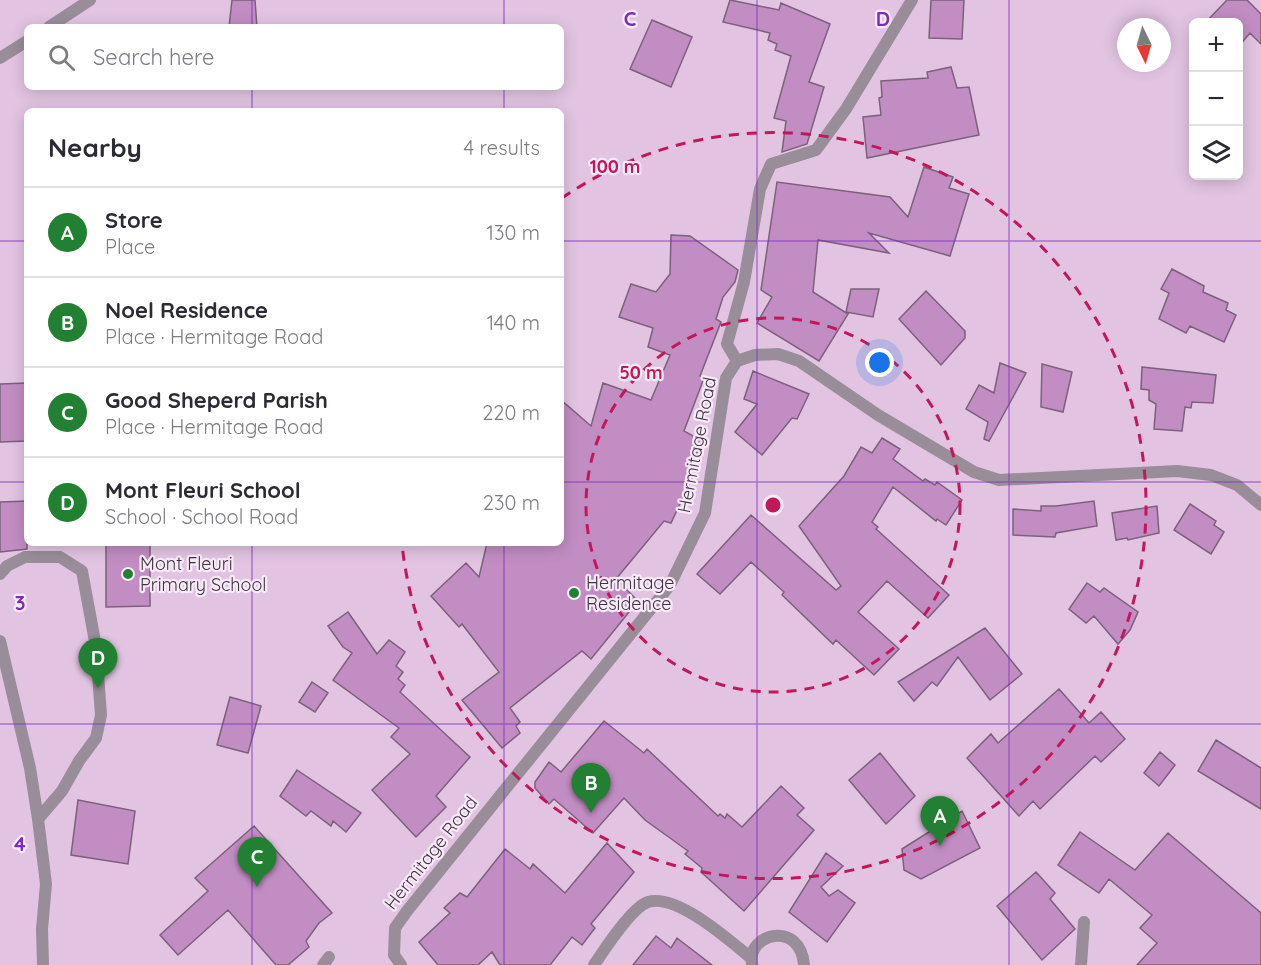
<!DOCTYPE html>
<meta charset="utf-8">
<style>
:root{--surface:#fff;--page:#f7f7f7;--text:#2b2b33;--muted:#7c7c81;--line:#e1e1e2;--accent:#228032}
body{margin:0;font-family:Quicksand,sans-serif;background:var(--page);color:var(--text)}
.controls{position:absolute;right:18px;top:18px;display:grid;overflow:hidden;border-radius:9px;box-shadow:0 3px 15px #0003}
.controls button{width:54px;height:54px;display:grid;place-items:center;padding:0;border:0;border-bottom:2px solid var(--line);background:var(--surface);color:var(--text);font:30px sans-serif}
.compass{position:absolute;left:1117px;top:18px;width:54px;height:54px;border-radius:50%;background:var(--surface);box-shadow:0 3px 15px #0003;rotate:175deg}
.you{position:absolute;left:880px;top:363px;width:21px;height:21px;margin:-15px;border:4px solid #fff;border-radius:50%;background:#1a73e8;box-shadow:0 0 0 9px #1a73e833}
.badge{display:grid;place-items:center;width:39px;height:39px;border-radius:50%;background:var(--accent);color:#fff;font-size:20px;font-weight:700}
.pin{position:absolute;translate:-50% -50px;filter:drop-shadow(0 2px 3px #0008)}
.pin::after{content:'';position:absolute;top:32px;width:21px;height:18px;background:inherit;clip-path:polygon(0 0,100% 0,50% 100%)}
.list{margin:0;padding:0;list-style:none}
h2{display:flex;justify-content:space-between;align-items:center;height:78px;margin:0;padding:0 24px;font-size:26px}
h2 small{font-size:20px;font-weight:400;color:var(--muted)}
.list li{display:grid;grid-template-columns:39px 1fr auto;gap:18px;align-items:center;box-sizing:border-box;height:90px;padding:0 24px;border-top:2px solid var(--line)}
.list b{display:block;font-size:22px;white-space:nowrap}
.list p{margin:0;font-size:20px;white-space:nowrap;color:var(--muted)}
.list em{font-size:20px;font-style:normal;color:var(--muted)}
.icon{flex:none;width:33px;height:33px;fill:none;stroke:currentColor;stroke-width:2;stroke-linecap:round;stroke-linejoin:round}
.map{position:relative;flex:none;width:1261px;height:965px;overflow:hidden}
.search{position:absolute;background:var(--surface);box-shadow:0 3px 15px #0003;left:24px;top:24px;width:540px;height:66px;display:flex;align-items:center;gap:15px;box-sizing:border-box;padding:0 21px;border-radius:9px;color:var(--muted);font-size:22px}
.panel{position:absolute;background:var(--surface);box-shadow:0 3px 15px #0003;left:24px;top:108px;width:540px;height:438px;border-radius:9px}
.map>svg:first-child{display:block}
.building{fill:#c28dc3;stroke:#7b617c;stroke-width:1.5}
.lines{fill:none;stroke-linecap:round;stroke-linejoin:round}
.street{stroke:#998d99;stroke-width:12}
.grid{fill:none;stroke:#7b2cbf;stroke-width:1.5;stroke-opacity:0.55}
.ring{fill:none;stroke:#c2185b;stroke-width:3;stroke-dasharray:10 8}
.poi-dot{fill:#228032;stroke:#f9eaf9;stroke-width:2}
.labels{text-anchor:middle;stroke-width:4.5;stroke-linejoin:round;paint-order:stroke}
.street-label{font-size:18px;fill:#3f333f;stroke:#f9eaf9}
.poi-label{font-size:18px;fill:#3f333f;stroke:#f9eaf9;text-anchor:start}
.grid-label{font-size:20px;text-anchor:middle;font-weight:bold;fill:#7b2cbf;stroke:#f9eaf9;stroke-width:4.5;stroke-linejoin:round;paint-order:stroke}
.centre{fill:#c2185b;stroke:#f9eaf9;stroke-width:3}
.ring-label{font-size:18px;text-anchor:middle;font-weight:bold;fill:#c2185b;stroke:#f9eaf9;stroke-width:4.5;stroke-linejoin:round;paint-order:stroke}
</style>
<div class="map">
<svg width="1261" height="965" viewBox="0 0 1261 965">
<rect width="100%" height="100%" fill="#e2c4e2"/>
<path class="building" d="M 232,0 L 255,0 L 257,27 L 229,27 Z
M 730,0 L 779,10 L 781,3 L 830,24 L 809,82 L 824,87 L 807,144 L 782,152 L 786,121 L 774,118 L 791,56 L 775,50 L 777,44 L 768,40 L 770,33 L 723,22 Z
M 931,0 L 964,0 L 962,39 L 929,38 Z
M 1227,0 L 1247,0 L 1261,14 L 1261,44 L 1250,33 L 1239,46 L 1239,22 L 1206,22 Z
M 652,20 L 692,37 L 671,87 L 630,69 Z
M 951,67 L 957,88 L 969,87 L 979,135 L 867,158 L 863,117 L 881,115 L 879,98 L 882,97 L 881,81 L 928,78 L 927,72 Z
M 924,167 L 953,177 L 949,188 L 969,194 L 950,256 L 869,233 L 889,253 L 818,240 L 813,292 L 848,314 L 819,361 L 757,323 L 772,297 L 761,290 L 777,182 L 890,197 L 908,217 Z
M 671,235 L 690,236 L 738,270 L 735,282 L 723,297 L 716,319 L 721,322 L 700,376 L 704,378 L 684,431 L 702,441 L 687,476 L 692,478 L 671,523 L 664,521 L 616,579 L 638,601 L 591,659 L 582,651 L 510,708 L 520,722 L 516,726 L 520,733 L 502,748 L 462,700 L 499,672 L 462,624 L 459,627 L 431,596 L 466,563 L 479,577 L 487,543 L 561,543 L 561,400 L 591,426 L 603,383 L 651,400 L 670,355 L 648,347 L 653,328 L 619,317 L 631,284 L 656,292 L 670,274 Z
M 1172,269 L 1204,286 L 1203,292 L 1228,303 L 1226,310 L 1236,315 L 1224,342 L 1190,326 L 1186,333 L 1159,319 L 1169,293 L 1161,289 Z
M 851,289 L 879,289 L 873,317 L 846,312 Z
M 926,291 L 965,331 L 965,338 L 941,365 L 899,319 Z
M 1000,363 L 1026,373 L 989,441 L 984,439 L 988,422 L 966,409 L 979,385 L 994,393 Z
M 1042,364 L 1072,372 L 1063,412 L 1041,407 Z
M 1142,367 L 1216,375 L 1213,403 L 1192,402 L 1191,408 L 1185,407 L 1182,431 L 1154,429 L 1156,404 L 1149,400 L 1149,390 L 1141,389 Z
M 753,371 L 809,394 L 797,419 L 792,418 L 762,455 L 735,432 L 757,404 L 744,399 Z
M 27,383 L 27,441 L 0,442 L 0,384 Z
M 882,438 L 900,449 L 893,459 L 923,481 L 925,479 L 935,485 L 937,482 L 962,500 L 946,525 L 937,519 L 936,521 L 893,487 L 872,522 L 878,527 L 876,529 L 949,595 L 928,618 L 887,581 L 858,612 L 899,649 L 874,675 L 836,640 L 833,644 L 782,595 L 784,592 L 751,562 L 720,594 L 697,574 L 751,515 L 836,590 L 841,586 L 799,526 L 844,476 L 861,447 L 872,453 Z
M 27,501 L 27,549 L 0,552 L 0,502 Z
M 1094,501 L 1097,526 L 1056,533 L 1055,537 L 1013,535 L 1013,509 L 1041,511 L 1041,506 L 1056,506 Z
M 1190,504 L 1216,521 L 1214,525 L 1224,532 L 1211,554 L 1174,530 Z
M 1157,506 L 1159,533 L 1128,540 L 1127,538 L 1116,540 L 1112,513 Z
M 106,543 L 150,543 L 150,606 L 106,607 Z
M 1087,583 L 1100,592 L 1104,588 L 1138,612 L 1130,630 L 1118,644 L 1094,616 L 1086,623 L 1069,609 Z
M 348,612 L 377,654 L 389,640 L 405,652 L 396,666 L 403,672 L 398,679 L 405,685 L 400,692 L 470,757 L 436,796 L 446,807 L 416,837 L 372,790 L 410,754 L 391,737 L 399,728 L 333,680 L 352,653 L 343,647 L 328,626 Z
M 985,628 L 1022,674 L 990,700 L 958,657 L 937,686 L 932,682 L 914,701 L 898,682 Z
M 312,682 L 328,693 L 315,712 L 299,702 Z
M 1059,689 L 1089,723 L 1101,712 L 1125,739 L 1101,762 L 1095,756 L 1040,809 L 1033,801 L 1019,816 L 967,758 L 991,734 L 998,743 Z
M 230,697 L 261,706 L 248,753 L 217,745 Z
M 604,721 L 644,753 L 647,749 L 718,816 L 720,814 L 725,818 L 727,814 L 742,827 L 781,786 L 804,808 L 797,815 L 814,830 L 744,911 L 701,872 L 702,868 L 685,854 L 688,851 L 645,820 L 624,798 L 593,833 L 554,799 L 549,804 L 535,788 L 535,782 L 549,762 L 561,772 Z
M 1216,740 L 1261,768 L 1261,809 L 1198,771 Z
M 1160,752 L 1175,765 L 1159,786 L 1144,773 Z
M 880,753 L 915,796 L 886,824 L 849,780 Z
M 297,770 L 361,813 L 346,832 L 333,821 L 331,826 L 311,811 L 306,816 L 280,796 Z
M 78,800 L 135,811 L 128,864 L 71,855 Z
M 962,811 L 980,848 L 921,879 L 904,870 L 902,849 Z
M 254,826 L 332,913 L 319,923 L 306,941 L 309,947 L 288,965 L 276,965 L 228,910 L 178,955 L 160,935 L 208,891 L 195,878 Z
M 1080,832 L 1135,870 L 1168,833 L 1261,913 L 1261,965 L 1137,965 L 1157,943 L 1140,928 L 1152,915 L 1109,879 L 1099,893 L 1058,865 Z
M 607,843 L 634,872 L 591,924 L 595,928 L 582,945 L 572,937 L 550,965 L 500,965 L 492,952 L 478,965 L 438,965 L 419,942 L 450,913 L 444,908 L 460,893 L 467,897 L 505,849 L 530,869 L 533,864 L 565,893 Z
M 826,853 L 843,866 L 821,887 L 829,896 L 838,890 L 855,903 L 827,942 L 789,912 Z
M 1036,872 L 1055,893 L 1050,899 L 1075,929 L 1042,960 L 997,906 Z
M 656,936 L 671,948 L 677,938 L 712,965 L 633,965 Z"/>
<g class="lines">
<path class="street" d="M 49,27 L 90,0
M 0,58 L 27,41
M 737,361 L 727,344 L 744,282 L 760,189 L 771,164 L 816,150 L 846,109 L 912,0
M 0,574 L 7,566 L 25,557 L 60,557 L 82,571 L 96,647 L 101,715 L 96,738 L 79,761 L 62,791 L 38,819
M 0,641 L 30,768 L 38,819 L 46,884 L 42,929 L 43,965
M 752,964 C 746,934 800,919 804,965
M 323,965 L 329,957
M 401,965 L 394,955 L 395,928 L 407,911 L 670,585 L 705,513 L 726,378 L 737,361 L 755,355 L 778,354 L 799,361 L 878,415 L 974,472 L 999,480 L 1177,471 L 1211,475 L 1237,485 L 1261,505
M 594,965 C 604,950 632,907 648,902 C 677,893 730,941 751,958
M 1081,965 L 1084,922"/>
</g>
<path class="grid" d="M 252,0 L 252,27M 504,0 L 504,27M 757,0 L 757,965M 1009,0 L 1009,965M 252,87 L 252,111M 504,87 L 504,111M 0,241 L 27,241M 561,241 L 1261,241M 0,482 L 27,482M 561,482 L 1261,482M 252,543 L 252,965M 504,543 L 504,965M 0,724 L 1261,724"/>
<g class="ring">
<circle cx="773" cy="505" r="187"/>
<path d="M562 198A373 373 0 1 1 402 544"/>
</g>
<g class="poi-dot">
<circle cx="128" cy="574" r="6"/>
<circle cx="574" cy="593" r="6"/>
</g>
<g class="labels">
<g class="street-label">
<text transform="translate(697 445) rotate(-79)" y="6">Hermitage Road</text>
<text transform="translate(431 853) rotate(-52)" y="6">Hermitage Road</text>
</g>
<g class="poi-label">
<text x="140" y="570">Mont Fleuri<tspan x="140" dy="21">Primary School</tspan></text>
<text x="586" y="589">Hermitage<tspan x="586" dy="21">Residence</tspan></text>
</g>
</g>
<g class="grid-label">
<text x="630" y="26">C</text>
<text x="883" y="26">D</text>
<text x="20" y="610">3</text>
<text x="20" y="851">4</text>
</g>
<circle cx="773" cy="505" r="9" class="centre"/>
<g class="ring-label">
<text x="615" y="173">100 m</text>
<text x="641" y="379">50 m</text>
</g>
</svg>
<div class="controls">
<button>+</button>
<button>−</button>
<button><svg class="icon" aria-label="layers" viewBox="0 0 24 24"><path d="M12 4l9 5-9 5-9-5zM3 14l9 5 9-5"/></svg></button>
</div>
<svg class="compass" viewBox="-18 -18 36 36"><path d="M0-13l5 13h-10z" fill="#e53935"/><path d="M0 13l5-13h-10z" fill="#7c7c81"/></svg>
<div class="you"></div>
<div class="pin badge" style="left:940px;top:846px">A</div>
<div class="pin badge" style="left:591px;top:813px">B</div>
<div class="pin badge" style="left:257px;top:887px">C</div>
<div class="pin badge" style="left:98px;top:688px">D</div>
<div class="search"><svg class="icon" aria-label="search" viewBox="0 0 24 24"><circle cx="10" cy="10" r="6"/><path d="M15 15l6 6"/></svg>Search here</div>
<section class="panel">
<h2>Nearby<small>4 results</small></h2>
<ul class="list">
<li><span class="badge">A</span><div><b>Store</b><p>Place</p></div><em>130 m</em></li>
<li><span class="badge">B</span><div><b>Noel Residence</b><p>Place · Hermitage Road</p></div><em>140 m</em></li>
<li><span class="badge">C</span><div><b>Good Sheperd Parish</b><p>Place · Hermitage Road</p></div><em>220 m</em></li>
<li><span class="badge">D</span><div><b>Mont Fleuri School</b><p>School · School Road</p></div><em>230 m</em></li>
</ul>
</section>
</div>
